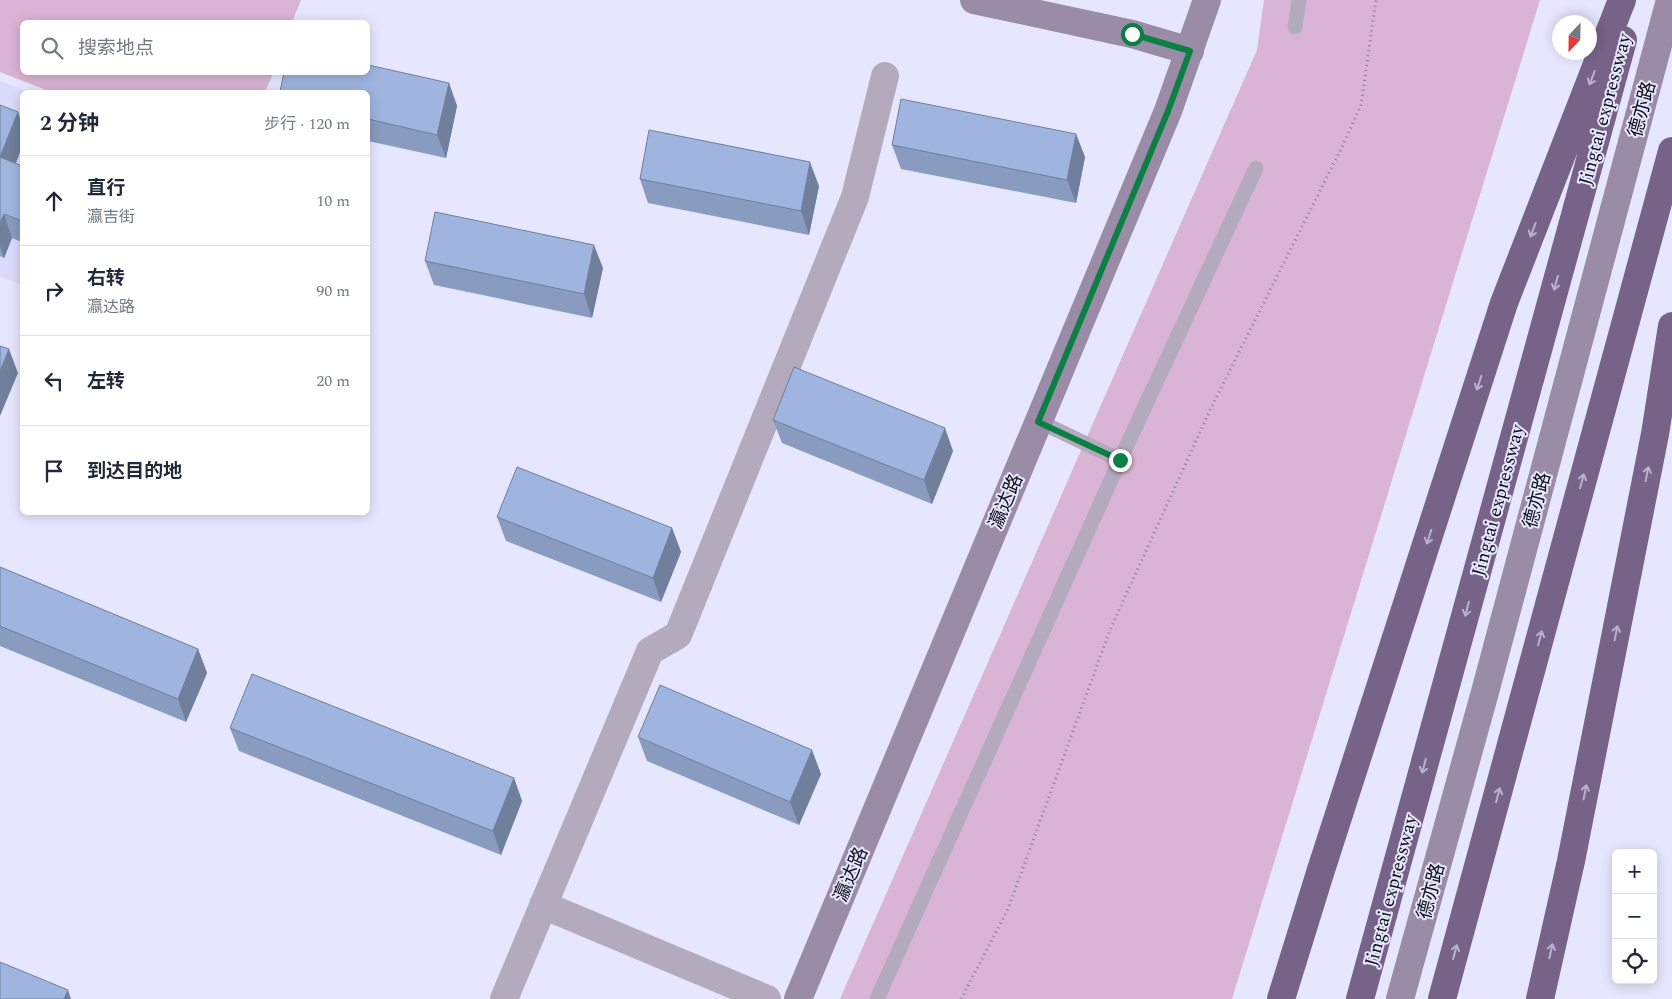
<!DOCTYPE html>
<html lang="zh">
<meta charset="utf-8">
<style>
:root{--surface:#fff;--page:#f2f2f3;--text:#1f2937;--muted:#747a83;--line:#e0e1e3}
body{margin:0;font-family:Spectral,"Noto Sans SC",serif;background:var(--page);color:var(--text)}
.controls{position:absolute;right:15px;bottom:15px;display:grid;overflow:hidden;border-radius:8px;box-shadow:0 2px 12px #0003}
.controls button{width:45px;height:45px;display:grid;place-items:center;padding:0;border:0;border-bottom:1px solid var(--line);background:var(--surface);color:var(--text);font:25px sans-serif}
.compass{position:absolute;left:1552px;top:15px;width:45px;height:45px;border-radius:50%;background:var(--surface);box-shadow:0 2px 12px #0003;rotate:202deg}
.stop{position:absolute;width:15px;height:15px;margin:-11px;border:4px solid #0b8043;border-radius:50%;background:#fff}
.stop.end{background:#0b8043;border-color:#fff;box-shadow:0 1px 5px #0008}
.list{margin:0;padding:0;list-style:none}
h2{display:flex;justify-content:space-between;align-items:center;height:65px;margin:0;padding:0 20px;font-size:21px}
h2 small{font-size:16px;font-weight:400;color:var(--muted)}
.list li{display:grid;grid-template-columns:32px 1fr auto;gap:15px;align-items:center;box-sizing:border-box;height:90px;padding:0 20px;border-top:1px solid var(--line)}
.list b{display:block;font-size:19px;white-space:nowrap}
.list p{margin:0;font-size:16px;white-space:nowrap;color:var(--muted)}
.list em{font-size:16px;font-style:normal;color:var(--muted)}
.icon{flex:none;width:28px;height:28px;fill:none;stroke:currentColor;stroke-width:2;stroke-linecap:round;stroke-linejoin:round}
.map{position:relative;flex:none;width:1672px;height:999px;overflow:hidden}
.search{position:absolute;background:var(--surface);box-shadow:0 2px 12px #0003;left:20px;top:20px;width:350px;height:55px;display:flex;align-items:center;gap:12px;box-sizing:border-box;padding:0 18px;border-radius:8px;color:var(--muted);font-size:19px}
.panel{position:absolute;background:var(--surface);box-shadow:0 2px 12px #0003;left:20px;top:90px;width:350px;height:425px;border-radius:8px}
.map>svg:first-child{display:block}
.built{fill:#dadafa}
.green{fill:#dab4d4}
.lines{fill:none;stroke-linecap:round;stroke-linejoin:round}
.path{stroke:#828292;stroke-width:3;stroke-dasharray:1 4;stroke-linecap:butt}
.lane{stroke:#b4aabd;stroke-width:15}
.street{stroke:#b4aabd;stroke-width:28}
.secondary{stroke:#9a8ba7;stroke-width:28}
.highway{stroke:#776288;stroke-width:28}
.wall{fill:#899cc0}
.shaded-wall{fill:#6f7f9c}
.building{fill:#9fb5df;stroke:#6f7f9c}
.oneway{stroke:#bab1cf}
.route{stroke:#0b8043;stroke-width:6}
.labels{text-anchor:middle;stroke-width:4;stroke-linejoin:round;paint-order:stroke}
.street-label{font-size:19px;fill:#0e0e16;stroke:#e6e6fe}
</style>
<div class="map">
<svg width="1672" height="999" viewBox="0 0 1672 999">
<rect width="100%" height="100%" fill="#e6e6fe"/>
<path class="built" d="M 0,81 L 28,92 L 22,92 L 22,285 L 0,276 Z"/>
<path class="green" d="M 0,0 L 301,0 L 292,22 L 22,22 L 22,72 L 273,73 L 265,92 L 51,92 L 0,72 Z
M 1264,0 L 1540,0 L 1232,999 L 840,999 L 1257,50 Z"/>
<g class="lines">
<path class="path" d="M 961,999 L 1008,909 L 1110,630 L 1210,410 L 1343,145 L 1361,105 L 1376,0"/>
<path class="lane" d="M 1295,27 L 1299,0
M 1120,460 L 1256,168
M 877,999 L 1120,460 L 1038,421"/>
<path class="street" d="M 543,905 L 767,999
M 504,999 L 650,651 L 678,635 L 855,197 L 885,76"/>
<path class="secondary" d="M 974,0 L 1132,34 L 1190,51
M 798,999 L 1168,111 L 1207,0
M 1400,999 L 1485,692 L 1670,0"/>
<path class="highway" d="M 1281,999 L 1320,873 L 1504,303 L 1622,0
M 1360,999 L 1623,40
M 1442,999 L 1672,151
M 1540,999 L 1571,861 L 1655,434 L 1672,326"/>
</g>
<path class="wall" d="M 449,83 L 457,106 L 446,158 L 368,141 L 368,92 Z
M 0,105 L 22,123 L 22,147 L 16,163 L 22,166 L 22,242 L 12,238 L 4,258 L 0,256 Z
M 1076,134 L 1085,157 L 1076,203 L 901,169 L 892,145 Z
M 640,179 L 819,186 L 809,235 L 648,203 Z
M 425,261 L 603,268 L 592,318 L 434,285 Z
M 773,420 L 953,451 L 932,504 L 782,443 Z
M 497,517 L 672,528 L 681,552 L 661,602 L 506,541 Z
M 0,567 L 198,649 L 207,673 L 186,722 L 0,646 Z
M 230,728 L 514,778 L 522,801 L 501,855 L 239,751 Z
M 638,737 L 821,774 L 799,825 L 647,761 Z"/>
<path class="shaded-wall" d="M 449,83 L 457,106 L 446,158 L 437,135 Z
M 18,112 L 22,123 L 22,147 L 9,180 L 0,157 Z
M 1076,134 L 1085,157 L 1076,203 L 1067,180 Z
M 810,162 L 819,186 L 809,235 L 801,211 Z
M 4,214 L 12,238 L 4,258 L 0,246 L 0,223 Z
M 594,245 L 603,268 L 592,318 L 584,294 Z
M 9,349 L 18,373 L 0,416 L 0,371 Z
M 945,428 L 953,451 L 932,504 L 924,480 Z
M 672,528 L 681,552 L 661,602 L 653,578 Z
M 198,649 L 207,673 L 186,722 L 178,699 Z
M 812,750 L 821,774 L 799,825 L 790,802 Z
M 514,778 L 522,801 L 501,855 L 493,831 Z
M 68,990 L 71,999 L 64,999 Z"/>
<path class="building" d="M 368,65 L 449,83 L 437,135 L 368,119 L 368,92 L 280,92 L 284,72 L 368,72 Z
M 901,99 L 1076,134 L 1067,180 L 892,145 Z
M 0,105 L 18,112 L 0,157 L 22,166 L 22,221 L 4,214 L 0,223 Z
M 649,130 L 810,162 L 801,211 L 640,179 Z
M 435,212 L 594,245 L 584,294 L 425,261 Z
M 0,346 L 9,349 L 0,371 Z
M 794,367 L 945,428 L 924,480 L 773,420 Z
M 517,467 L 672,528 L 653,578 L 497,517 Z
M 0,567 L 198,649 L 178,699 L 0,626 Z
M 252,674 L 514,778 L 493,831 L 230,728 Z
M 660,685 L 812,750 L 790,802 L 638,737 Z
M 0,962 L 68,990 L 64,999 L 0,999 Z"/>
<defs><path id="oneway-shaft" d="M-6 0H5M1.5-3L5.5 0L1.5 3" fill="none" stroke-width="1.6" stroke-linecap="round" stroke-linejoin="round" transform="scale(1.25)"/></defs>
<g class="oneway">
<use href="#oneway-shaft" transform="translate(1592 78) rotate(111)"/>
<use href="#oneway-shaft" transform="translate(1533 230) rotate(111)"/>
<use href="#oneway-shaft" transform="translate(1556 283) rotate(105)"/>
<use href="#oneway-shaft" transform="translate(1479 383) rotate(108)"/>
<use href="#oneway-shaft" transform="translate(1647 474) rotate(-79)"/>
<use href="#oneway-shaft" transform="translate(1582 481) rotate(-75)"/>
<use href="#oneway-shaft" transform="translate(1429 537) rotate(108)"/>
<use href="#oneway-shaft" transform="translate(1467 609) rotate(105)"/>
<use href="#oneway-shaft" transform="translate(1616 633) rotate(-79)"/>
<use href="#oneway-shaft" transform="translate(1540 638) rotate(-75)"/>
<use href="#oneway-shaft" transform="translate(1424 766) rotate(105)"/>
<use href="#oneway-shaft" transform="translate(1585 792) rotate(-79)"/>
<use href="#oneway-shaft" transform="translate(1498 795) rotate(-75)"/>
<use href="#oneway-shaft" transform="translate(1551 951) rotate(-77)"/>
<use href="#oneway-shaft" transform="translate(1455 952) rotate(-75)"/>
</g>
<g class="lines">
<path class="route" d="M 1120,460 L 1038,422 L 1168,111 L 1190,51 L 1132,34"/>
</g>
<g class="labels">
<g class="street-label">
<text transform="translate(1604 109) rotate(-75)" y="7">Jingtai expressway</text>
<text transform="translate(1641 109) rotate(-75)" y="7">德亦路</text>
<text transform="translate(1497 500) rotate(-75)" y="7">Jingtai expressway</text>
<text transform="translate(1536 500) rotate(-75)" y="7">德亦路</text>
<text transform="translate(1005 501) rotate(-67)" y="7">瀛达路</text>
<text transform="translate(850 874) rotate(-67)" y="7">瀛达路</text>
<text transform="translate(1390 890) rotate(-75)" y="7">Jingtai expressway</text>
<text transform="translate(1430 891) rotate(-75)" y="7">德亦路</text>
</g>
</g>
</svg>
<div class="controls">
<button>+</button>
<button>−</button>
<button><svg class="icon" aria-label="locate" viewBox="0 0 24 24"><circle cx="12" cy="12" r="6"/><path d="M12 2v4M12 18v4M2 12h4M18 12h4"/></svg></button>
</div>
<svg class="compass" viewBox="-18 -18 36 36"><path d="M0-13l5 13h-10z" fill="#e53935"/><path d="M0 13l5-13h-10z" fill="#747a83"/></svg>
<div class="stop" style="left:1132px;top:34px"></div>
<div class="stop end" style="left:1120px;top:460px"></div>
<div class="search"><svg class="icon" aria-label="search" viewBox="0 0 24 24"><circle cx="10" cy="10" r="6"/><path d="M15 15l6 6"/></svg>搜索地点</div>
<section class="panel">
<h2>2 分钟<small>步行 · 120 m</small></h2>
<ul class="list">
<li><svg class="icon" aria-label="ahead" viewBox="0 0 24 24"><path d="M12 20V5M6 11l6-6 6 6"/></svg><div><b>直行</b><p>瀛吉街</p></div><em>10 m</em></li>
<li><svg class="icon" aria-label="right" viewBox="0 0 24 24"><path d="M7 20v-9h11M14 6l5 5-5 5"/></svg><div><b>右转</b><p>瀛达路</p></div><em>90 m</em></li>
<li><svg class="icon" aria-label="left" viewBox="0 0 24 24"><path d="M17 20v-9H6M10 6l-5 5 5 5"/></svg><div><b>左转</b></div><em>20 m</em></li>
<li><svg class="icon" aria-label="arrive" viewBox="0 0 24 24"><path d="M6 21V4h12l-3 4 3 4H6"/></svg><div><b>到达目的地</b></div></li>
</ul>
</section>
</div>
